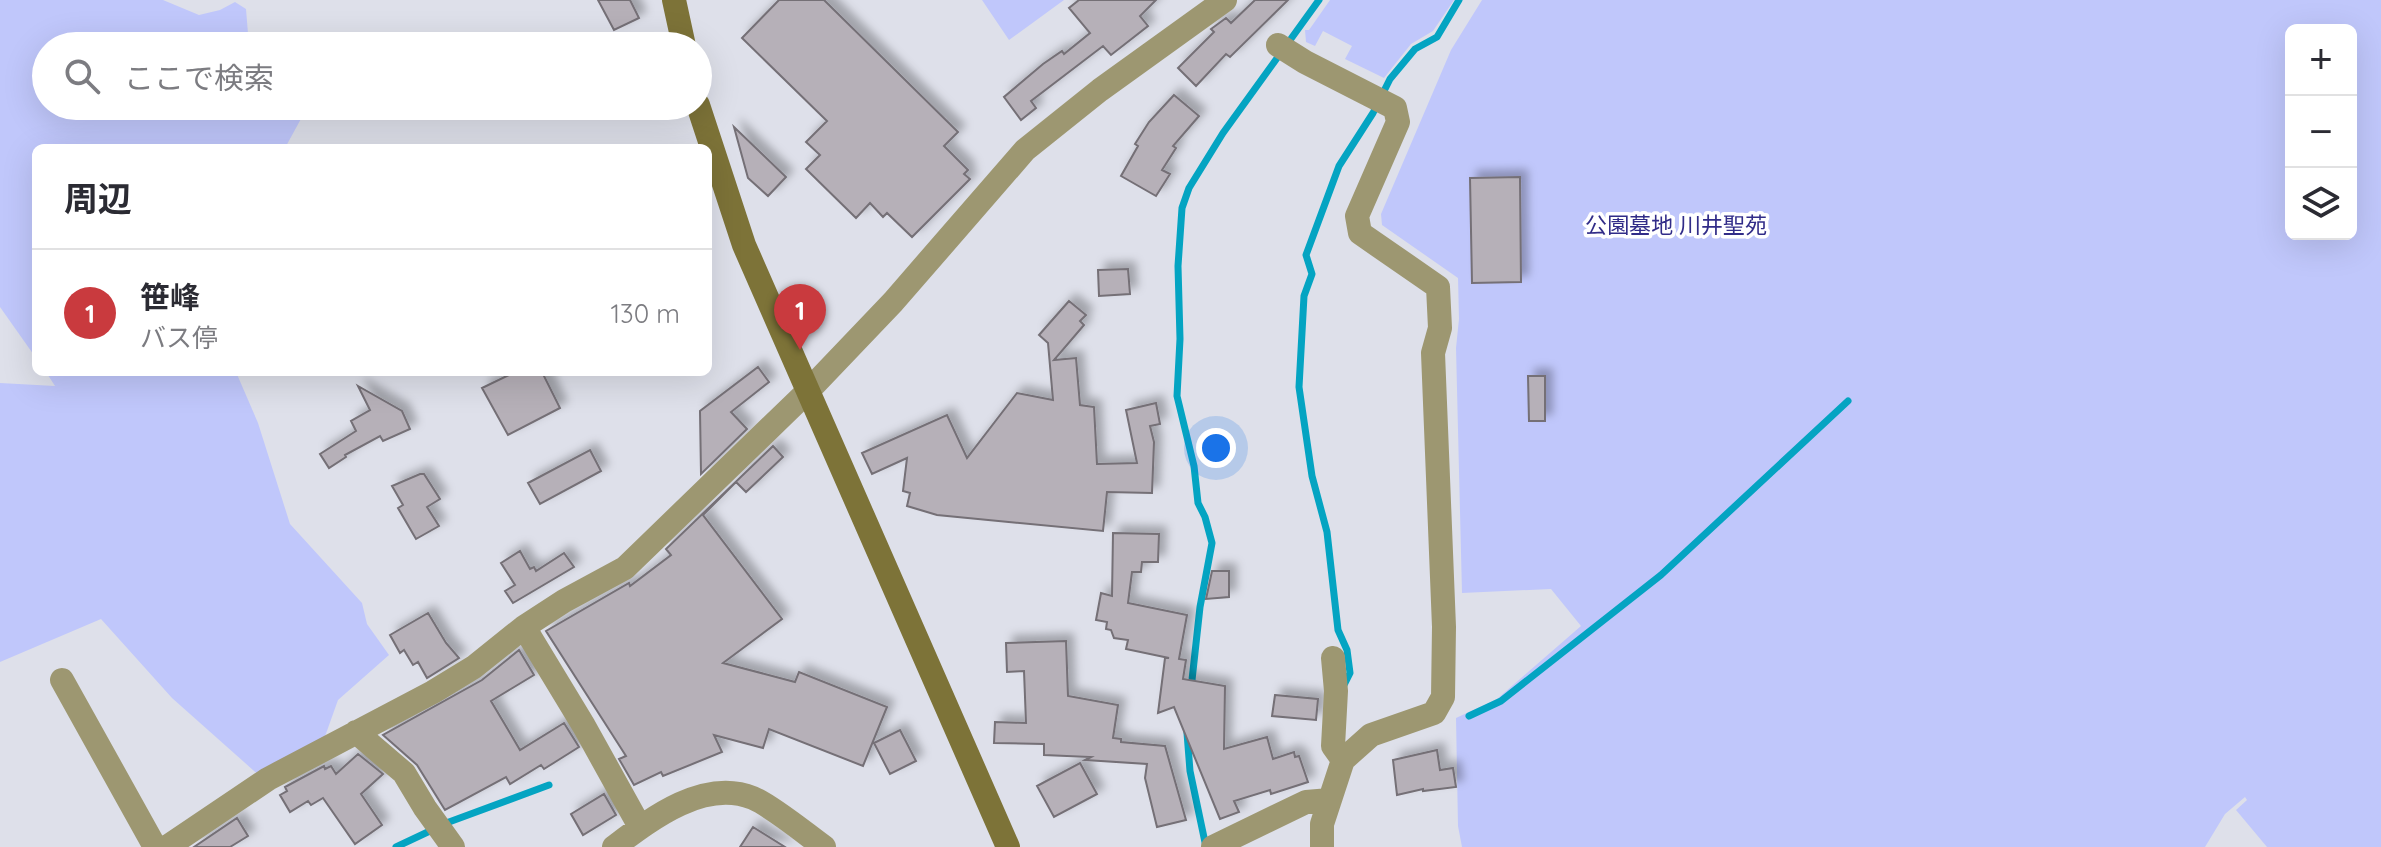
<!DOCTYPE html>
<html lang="ja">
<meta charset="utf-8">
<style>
:root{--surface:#fff;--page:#f7f7f7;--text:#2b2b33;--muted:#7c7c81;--line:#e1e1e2;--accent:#c93a3e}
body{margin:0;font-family:Quicksand,"Noto Sans JP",sans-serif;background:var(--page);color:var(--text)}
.controls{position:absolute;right:24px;top:24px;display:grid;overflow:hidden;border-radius:12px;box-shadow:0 8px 32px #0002}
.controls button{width:72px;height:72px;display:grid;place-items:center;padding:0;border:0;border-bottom:2px solid var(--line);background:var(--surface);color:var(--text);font:40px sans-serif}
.you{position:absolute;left:1216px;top:448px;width:28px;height:28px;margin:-20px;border:6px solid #fff;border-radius:50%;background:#1a73e8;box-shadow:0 0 0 12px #1a73e833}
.badge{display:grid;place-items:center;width:52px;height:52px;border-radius:50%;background:var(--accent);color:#fff;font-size:26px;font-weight:700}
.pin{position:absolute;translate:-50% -66px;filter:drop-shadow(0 2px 4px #0008)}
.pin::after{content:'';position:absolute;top:42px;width:28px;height:24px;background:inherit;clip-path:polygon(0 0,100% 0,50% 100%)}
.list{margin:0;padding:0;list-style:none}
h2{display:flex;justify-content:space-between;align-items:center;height:104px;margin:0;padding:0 32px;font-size:34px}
h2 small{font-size:26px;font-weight:400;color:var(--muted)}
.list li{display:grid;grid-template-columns:52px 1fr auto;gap:24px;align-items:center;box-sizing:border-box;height:128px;padding:0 32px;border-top:2px solid var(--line)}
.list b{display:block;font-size:30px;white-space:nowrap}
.list p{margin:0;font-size:26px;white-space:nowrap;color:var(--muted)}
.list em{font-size:26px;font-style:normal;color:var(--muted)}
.icon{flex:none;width:44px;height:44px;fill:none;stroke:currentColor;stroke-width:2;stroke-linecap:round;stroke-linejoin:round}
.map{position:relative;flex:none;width:2381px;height:847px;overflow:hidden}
.search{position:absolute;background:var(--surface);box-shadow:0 8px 32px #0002;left:32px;top:32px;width:680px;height:88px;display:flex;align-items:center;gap:20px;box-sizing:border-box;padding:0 28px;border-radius:44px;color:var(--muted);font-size:30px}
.panel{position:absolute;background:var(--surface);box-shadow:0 8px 32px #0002;left:32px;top:144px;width:680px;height:232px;border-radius:12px}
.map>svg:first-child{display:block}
.green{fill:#c0c7fb;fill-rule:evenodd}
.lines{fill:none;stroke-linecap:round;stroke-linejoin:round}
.stream{stroke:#04a4c2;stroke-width:7}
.building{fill:#b6b0b8;stroke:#746f76;stroke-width:2;filter:url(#shadow)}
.street{stroke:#9d9771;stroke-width:24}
.secondary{stroke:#7d7338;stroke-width:24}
.labels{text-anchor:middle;stroke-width:7;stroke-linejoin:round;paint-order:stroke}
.park-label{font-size:22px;fill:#312c88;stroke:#fff}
</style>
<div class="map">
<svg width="2381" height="847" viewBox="0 0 2381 847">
<defs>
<filter id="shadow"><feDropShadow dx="7" dy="-7" stdDeviation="4" flood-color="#0004"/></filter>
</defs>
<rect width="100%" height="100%" fill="#dee0ea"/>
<path class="green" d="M 0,0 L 163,0 L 199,15 L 220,10 L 235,2 L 246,9 L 249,46 L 46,46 L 46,106 L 308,106 L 285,148 L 36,148 L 36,358 L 0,307 Z
M 982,0 L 1064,0 L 1009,40 Z
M 1330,0 L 1454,0 L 1433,31 L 1411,44 L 1384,78 L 1345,59 L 1352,46 L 1323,31 L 1315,46 L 1306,42 L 1305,30 L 1309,30 Z
M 1482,0 L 2381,0 L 2381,847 L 2267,847 L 2236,810 L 2247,800 L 2245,797 L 2225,814 L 2205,847 L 1462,847 L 1458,826 L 1456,718 L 1497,699 L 1581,626 L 1551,589 L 1462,593 L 1456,348 L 1459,319 L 1458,278 L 1382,225 L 1381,214 L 1451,50 ZM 2291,30 L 2351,30 L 2351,234 L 2291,234 Z
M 46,372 L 236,372 L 258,423 L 290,524 L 362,603 L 367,624 L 389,655 L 338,700 L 323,742 L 262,778 L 172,698 L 101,619 L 0,662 L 0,383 L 55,386 Z"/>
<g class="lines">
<path class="stream" d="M 1344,685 L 1350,673 L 1347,650 L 1338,630 L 1327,532 L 1312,476 L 1299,387 L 1304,296 L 1312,274 L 1306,255 L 1339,166 L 1373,113 L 1390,79 L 1415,49 L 1437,37 L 1459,0
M 1191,689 L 1200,607 L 1212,543 L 1205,517 L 1198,503 L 1194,466 L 1177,396 L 1180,339 L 1178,266 L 1182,208 L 1189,188 L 1223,133 L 1319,0
M 1469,716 L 1501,701 L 1661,575 L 1848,401
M 1187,733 L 1190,771 L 1206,847
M 396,847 L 449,822 L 549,785"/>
</g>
<path class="building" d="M 598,0 L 630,0 L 639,18 L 614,30 Z
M 779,0 L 824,0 L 958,132 L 944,146 L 968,170 L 964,174 L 970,179 L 912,237 L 887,213 L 883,217 L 870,203 L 856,218 L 806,169 L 820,155 L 806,142 L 827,121 L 742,38 Z
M 1079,0 L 1156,0 L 1140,16 L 1148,26 L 1111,55 L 1103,46 L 1031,101 L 1036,108 L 1021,120 L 1004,97 L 1043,64 L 1062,51 L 1064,54 L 1090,33 L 1069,8 Z
M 1255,0 L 1288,0 L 1230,57 L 1226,54 L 1196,86 L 1178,68 L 1214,32 L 1211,29 L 1226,18 L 1231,23 Z
M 1174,95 L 1199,116 L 1173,146 L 1176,148 L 1162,170 L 1170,174 L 1156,196 L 1121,176 L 1138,146 L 1135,144 L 1149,122 Z
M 734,127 L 786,177 L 768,196 L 748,178 Z
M 1520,177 L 1521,282 L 1472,283 L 1470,178 Z
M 1128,269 L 1130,294 L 1099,296 L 1098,270 Z
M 1069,301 L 1086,315 L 1080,321 L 1084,325 L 1054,360 L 1076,358 L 1080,405 L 1094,407 L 1097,464 L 1137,463 L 1126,410 L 1156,403 L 1160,424 L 1150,426 L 1154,442 L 1152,493 L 1107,492 L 1103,531 L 937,515 L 907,506 L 910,493 L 903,491 L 907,458 L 872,474 L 862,453 L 947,415 L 967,458 L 1017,393 L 1053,400 L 1048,343 L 1039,335 Z
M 758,367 L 769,382 L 731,412 L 747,429 L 701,474 L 700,411 Z
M 515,372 L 542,372 L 560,408 L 508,435 L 482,388 Z
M 1528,376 L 1545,376 L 1545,421 L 1529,421 Z
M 358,386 L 402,411 L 410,429 L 383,441 L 380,436 L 345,455 L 346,457 L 329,468 L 320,454 L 356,431 L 351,421 L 370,410 Z
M 773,446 L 783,457 L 746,492 L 736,482 L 703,515 L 782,619 L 723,663 L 795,682 L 799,672 L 887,707 L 863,766 L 769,729 L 763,748 L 714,735 L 722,752 L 663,776 L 661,772 L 634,785 L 619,759 L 626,756 L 546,631 L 629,583 L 630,586 L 671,555 L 666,549 Z
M 590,450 L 601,471 L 540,504 L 528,483 Z
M 420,474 L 424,474 L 440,499 L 427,507 L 439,526 L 416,539 L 398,508 L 403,505 L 392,486 Z
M 1113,533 L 1159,534 L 1158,562 L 1142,562 L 1141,572 L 1132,572 L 1128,603 L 1187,615 L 1179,659 L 1186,660 L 1183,679 L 1225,686 L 1224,749 L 1267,737 L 1273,759 L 1294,752 L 1295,757 L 1299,756 L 1308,782 L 1271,794 L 1270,790 L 1234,801 L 1239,812 L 1220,819 L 1174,707 L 1158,713 L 1165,658 L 1169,658 L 1126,649 L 1128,640 L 1114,638 L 1111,630 L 1106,629 L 1107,622 L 1096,620 L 1101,593 L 1112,596 Z
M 520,551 L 530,569 L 534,567 L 536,571 L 564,553 L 574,567 L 513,603 L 505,591 L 515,585 L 501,563 Z
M 1212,571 L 1229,571 L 1229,597 L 1206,599 Z
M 428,613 L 446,643 L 459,658 L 427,678 L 418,662 L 413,665 L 404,650 L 400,653 L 390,635 Z
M 1066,641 L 1068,696 L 1118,705 L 1113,738 L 1121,739 L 1121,742 L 1165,746 L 1186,820 L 1157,827 L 1145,778 L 1147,764 L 1085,760 L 1091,757 L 1044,755 L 1044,744 L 994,743 L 995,722 L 1026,723 L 1024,671 L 1007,672 L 1006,643 Z
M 519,650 L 534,675 L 491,701 L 510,733 L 520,750 L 564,723 L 579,747 L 544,769 L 541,765 L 510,784 L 506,777 L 445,810 L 417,765 L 383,735 L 482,680 Z
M 1275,695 L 1318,699 L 1316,720 L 1272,716 Z
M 900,730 L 916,761 L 890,774 L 874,743 Z
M 1437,750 L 1440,770 L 1453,768 L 1456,787 L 1423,791 L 1423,789 L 1397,795 L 1393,760 Z
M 358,754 L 383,774 L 361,794 L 382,825 L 355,844 L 323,798 L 311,805 L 308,801 L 290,812 L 280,795 L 287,791 L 285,787 L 324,766 L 325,769 L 331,766 L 336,774 Z
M 1080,763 L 1097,794 L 1054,817 L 1037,786 Z
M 604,794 L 616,815 L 583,835 L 571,814 Z
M 237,818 L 248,836 L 230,847 L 194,847 Z
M 753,827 L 785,847 L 740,847 Z"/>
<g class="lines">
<path class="street" d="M 1278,45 L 1305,62 L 1395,108 L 1398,122 L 1357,216 L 1360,233 L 1438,287 L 1440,328 L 1433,353 L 1444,627 L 1443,697 L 1434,713 L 1371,735 L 1343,760 L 1322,824 L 1322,847
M 524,627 L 584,726 L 640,827
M 1333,658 L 1336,691 L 1333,746 L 1343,760
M 62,680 L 155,847
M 356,732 L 404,773 L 425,808 L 453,847
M 167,847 L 268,779 L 433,692 L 474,667 L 524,627 L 564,601 L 625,568 L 809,390 L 893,302 L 1025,150 L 1100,90 L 1225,0
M 614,847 C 651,819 704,778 753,798 C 772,806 806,834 824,847
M 1213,847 L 1306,802 L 1330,800"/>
<path class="secondary" d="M 674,0 L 684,46
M 698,105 L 744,245 L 1008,847"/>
</g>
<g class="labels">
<g class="park-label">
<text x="1676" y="233">公園墓地 川井聖苑</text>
</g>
</g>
</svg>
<div class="controls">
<button>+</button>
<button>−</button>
<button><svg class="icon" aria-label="layers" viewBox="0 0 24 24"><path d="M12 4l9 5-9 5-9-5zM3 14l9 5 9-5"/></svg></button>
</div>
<div class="you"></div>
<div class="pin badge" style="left:800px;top:350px">1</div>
<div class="search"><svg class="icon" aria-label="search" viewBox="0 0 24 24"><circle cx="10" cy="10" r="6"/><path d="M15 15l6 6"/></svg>ここで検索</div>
<section class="panel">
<h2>周辺<small></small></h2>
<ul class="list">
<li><span class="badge">1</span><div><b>笹峰</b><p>バス停</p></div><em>130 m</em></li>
</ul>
</section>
</div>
